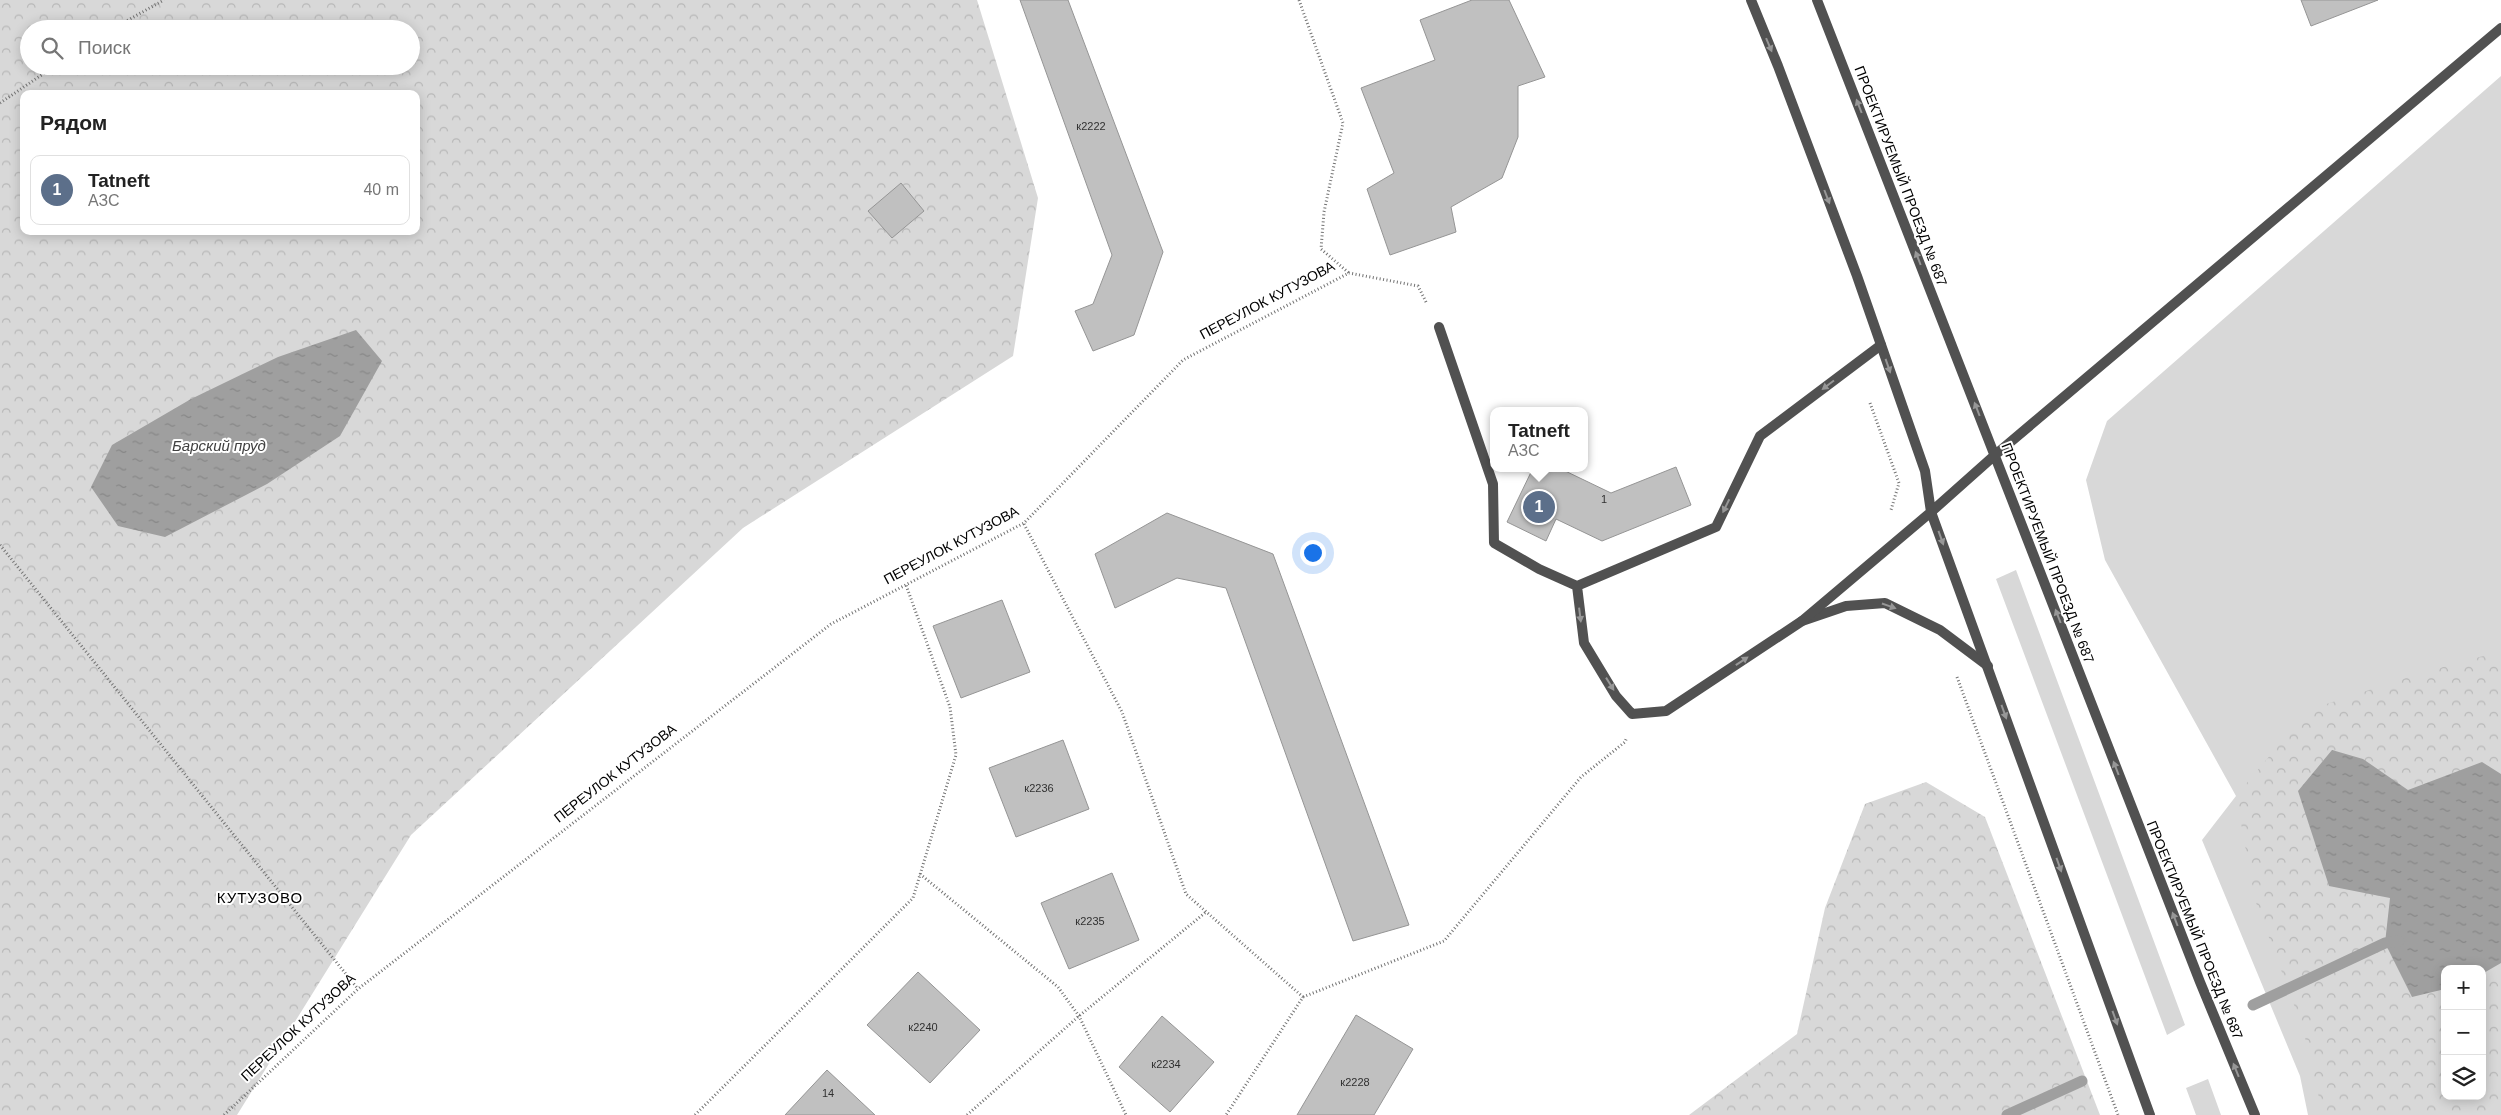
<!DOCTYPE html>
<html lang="ru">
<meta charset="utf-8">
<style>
:root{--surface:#fff;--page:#f2f2f2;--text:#222;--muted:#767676;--line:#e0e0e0;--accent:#000}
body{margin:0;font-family:Arial,sans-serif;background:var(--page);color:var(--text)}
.controls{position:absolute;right:15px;bottom:15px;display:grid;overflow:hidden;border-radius:10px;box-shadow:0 2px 12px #0003}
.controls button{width:45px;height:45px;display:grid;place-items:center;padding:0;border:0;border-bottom:1px solid var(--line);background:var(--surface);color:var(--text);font:25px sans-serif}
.you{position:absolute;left:1312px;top:552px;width:18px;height:18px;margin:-12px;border:4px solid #fff;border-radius:50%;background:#1a73e8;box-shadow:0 0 0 8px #1a73e833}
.badge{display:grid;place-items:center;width:32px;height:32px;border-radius:50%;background:var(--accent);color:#fff;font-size:16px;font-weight:700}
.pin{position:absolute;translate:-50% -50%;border:2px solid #fff;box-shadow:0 1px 5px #0006}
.popup{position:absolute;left:1490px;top:407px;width:98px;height:65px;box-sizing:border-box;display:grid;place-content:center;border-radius:10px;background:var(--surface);filter:drop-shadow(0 1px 4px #0005);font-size:16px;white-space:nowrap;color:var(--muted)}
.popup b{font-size:19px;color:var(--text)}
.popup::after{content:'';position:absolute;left:50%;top:100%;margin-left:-10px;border:10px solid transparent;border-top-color:var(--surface)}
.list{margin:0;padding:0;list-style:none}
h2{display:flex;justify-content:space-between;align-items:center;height:65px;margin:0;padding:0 20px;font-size:21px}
h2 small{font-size:16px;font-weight:400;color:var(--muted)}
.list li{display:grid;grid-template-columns:32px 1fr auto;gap:15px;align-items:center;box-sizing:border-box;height:70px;margin:0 10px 10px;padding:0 10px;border:1px solid var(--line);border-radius:10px}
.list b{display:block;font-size:19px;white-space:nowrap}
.list p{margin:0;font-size:16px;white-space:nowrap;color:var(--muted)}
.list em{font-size:16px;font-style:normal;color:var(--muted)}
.icon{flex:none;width:28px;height:28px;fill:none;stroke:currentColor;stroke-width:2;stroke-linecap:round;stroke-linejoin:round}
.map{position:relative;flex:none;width:2501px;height:1115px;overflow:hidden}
.search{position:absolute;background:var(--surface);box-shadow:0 2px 12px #0003;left:20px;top:20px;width:400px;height:55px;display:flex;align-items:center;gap:12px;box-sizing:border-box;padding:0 18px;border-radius:28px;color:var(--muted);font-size:19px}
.panel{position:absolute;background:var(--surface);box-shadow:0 2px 12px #0003;left:20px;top:90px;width:400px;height:145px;border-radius:10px}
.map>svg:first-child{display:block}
.green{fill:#d8d8d8;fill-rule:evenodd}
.forest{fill:url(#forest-crowns);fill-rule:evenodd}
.water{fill:url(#water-ripples)}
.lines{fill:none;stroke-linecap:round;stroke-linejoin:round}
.stream{stroke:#9f9f9f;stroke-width:11}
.building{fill:#c0c0c0;stroke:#959595}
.path{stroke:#737373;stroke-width:3;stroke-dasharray:1 2.5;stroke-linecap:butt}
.lane{stroke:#515151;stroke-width:10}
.street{stroke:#515151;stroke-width:10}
.oneway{fill:#979797}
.labels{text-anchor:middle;stroke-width:4;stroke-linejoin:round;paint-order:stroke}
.number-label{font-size:11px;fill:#303030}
.street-label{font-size:14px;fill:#000;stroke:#fff}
.water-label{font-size:15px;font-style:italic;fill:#404040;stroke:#fff}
.neighbourhood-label{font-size:15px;letter-spacing:1px;fill:#000;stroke:#fff}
</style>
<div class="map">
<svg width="2501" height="1115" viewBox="0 0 2501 1115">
<defs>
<pattern id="forest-crowns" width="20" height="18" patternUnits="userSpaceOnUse" patternTransform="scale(1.25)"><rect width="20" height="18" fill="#d8d8d8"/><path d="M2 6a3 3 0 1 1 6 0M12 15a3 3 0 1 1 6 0" fill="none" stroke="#b8b8b8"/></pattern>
<pattern id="water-ripples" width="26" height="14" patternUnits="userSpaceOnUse" patternTransform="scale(1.25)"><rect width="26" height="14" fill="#9f9f9f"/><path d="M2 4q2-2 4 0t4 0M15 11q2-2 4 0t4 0" fill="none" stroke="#878787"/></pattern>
</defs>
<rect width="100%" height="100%" fill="#fff"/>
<path class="green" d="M 2501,76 L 2501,1115 L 2308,1115 L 2300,1076 L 2202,840 L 2236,796 L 2105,560 L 2086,480 L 2107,421 ZM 2445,969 L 2482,969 L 2482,1096 L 2445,1096 Z
M 2016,570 L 2185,1025 L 2167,1035 L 1996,579 Z
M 2208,1079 L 2221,1115 L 2196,1115 L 2186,1088 Z"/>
<path class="forest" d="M 0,0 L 977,0 L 1038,198 L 1013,356 L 743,528 L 411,835 L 237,1115 L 0,1115 ZM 29,29 L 411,29 L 411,66 L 29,66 ZM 24,94 L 416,94 L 416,231 L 24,231 Z
M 2501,651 L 2501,1115 L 2323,1115 L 2303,1029 L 2255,900 L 2236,796 L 2308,710 L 2418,674 ZM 2445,969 L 2482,969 L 2482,1096 L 2445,1096 Z
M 1926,782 L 1985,817 L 2100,1115 L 1689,1115 L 1797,1034 L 1825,908 L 1865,804 Z"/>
<path class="water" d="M 356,330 L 382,361 L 340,436 L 267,484 L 165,537 L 118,526 L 91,487 L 112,445 L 191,399 L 278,357 Z
M 2332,750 L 2363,759 L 2408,790 L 2482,762 L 2501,774 L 2501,963 L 2482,974 L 2482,969 L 2445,969 L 2445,989 L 2412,997 L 2385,943 L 2390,898 L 2329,886 L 2298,791 Z"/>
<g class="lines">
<path class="stream" d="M 2253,1005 L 2385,943 L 2399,941
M 2007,1115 L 2082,1081"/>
</g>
<path class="building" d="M 1020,0 L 1068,0 L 1163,252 L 1134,335 L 1093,351 L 1075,311 L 1093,304 L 1112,255 Z
M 1472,0 L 1509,0 L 1545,77 L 1518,86 L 1518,137 L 1502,178 L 1451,207 L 1456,232 L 1390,255 L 1367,189 L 1394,173 L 1361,88 L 1435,60 L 1420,20 Z
M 2301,0 L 2378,0 L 2311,26 Z
M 901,183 L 924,211 L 892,238 L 868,211 Z
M 1676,467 L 1691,505 L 1602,541 L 1556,519 L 1546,541 L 1507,522 L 1533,468 L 1559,468 L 1611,493 Z
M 1167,513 L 1273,554 L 1409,925 L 1353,941 L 1226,588 L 1177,578 L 1115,608 L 1095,554 Z
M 1002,600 L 1030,672 L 961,698 L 933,626 Z
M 1063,740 L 1089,809 L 1016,837 L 989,768 Z
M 1112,873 L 1139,940 L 1069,969 L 1041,903 Z
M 918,972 L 980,1030 L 930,1083 L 867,1025 Z
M 1356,1015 L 1413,1049 L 1374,1115 L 1297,1115 Z
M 1162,1016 L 1214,1062 L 1170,1112 L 1119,1067 Z
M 827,1070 L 875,1115 L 785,1115 Z"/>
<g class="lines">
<path class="path" d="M 1299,0 L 1343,123 L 1324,212 L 1321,249 L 1349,273
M 112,29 L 164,0
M 0,103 L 55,66
M 1870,403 L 1899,483 L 1891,510
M 1024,524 L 1122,712 L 1186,894 L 1303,997 L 1226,1115
M 0,545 L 358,989
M 1957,677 L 2118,1115
M 920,874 L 1058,987 L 1079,1016 L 1126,1115
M 1303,997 L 1444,941 L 1581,777 L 1625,742 L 1627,737
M 224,1115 L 358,989 L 831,624 L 1024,523 L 1183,360 L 1349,273 L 1418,286 L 1427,304
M 695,1115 L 913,898 L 956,755 L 950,707 L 906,585
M 967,1115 L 1079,1016 L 1206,912"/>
<path class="lane" d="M 1439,327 L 1493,484 L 1494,543 L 1539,569 L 1577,586
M 1577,586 L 1584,643 L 1616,696 L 1632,714 L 1666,711 L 1802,621 L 1846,606 L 1885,603 L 1940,630 L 1988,666
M 1577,586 L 1716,527 L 1760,436 L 1881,345"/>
<path class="street" d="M 1751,0 L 1778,66 L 1857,276 L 1925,471 L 1931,512 L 2150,1115
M 1817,0 L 2200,982 L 2255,1115
M 1802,621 L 1931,512 L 1995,455 L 2501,28"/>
</g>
<defs><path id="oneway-solid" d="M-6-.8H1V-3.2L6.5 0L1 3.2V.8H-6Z" transform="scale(1.25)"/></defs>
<g class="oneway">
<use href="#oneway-solid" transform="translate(1769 45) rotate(67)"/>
<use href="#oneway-solid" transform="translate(1859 106) rotate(-111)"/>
<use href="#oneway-solid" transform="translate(1827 197) rotate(69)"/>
<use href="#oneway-solid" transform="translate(1918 258) rotate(-111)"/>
<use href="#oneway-solid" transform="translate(1888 366) rotate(71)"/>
<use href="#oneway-solid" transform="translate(1828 385) rotate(143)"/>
<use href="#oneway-solid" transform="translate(1977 409) rotate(-111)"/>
<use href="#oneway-solid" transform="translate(1726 506) rotate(116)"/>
<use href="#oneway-solid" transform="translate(1941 538) rotate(70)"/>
<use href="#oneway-solid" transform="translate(1889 606) rotate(19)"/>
<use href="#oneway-solid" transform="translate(1580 615) rotate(83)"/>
<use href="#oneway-solid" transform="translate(2058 616) rotate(-111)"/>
<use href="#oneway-solid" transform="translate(1742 661) rotate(-34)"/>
<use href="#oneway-solid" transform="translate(1610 684) rotate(58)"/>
<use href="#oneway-solid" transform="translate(2004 712) rotate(70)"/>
<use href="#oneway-solid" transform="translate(2116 768) rotate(-111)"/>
<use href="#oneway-solid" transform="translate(2059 865) rotate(70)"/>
<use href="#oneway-solid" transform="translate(2175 919) rotate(-111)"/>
<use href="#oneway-solid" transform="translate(2115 1018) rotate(70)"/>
<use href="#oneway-solid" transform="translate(2236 1070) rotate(-112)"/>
</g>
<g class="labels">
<g class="number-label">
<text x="1091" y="130">к2222</text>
<text x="1604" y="503">1</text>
<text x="1039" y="792">к2236</text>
<text x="1090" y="925">к2235</text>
<text x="923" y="1031">к2240</text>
<text x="1166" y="1068">к2234</text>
<text x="1355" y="1086">к2228</text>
<text x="828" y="1097">14</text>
</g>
<g class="street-label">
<text transform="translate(1901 176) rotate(69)" y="5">ПРОЕКТИРУЕМЫЙ ПРОЕЗД № 687</text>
<text transform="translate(1267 300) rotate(-28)" y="5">ПЕРЕУЛОК КУТУЗОВА</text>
<text transform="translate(951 545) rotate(-28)" y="5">ПЕРЕУЛОК КУТУЗОВА</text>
<text transform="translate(2048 553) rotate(69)" y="5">ПРОЕКТИРУЕМЫЙ ПРОЕЗД № 687</text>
<text transform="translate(615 773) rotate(-38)" y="5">ПЕРЕУЛОК КУТУЗОВА</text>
<text transform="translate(2195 930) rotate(68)" y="5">ПРОЕКТИРУЕМЫЙ ПРОЕЗД № 687</text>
<text transform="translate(298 1027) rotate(-43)" y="5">ПЕРЕУЛОК КУТУЗОВА</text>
</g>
<g class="water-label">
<text x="219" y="451">Барский пруд</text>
</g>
<g class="neighbourhood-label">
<text x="260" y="903">КУТУЗОВО</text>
</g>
</g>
</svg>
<div class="controls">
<button>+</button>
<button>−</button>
<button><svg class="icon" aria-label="layers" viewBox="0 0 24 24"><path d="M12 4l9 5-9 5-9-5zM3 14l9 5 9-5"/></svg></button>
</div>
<div class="you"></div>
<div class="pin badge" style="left:1539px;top:507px;background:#5c6f8a">1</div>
<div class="popup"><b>Tatneft</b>АЗС</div>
<div class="search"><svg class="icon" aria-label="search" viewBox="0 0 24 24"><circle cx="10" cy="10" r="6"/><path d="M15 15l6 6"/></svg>Поиск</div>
<section class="panel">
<h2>Рядом<small></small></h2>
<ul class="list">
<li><span class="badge" style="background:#5c6f8a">1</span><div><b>Tatneft</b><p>АЗС</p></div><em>40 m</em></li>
</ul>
</section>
</div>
